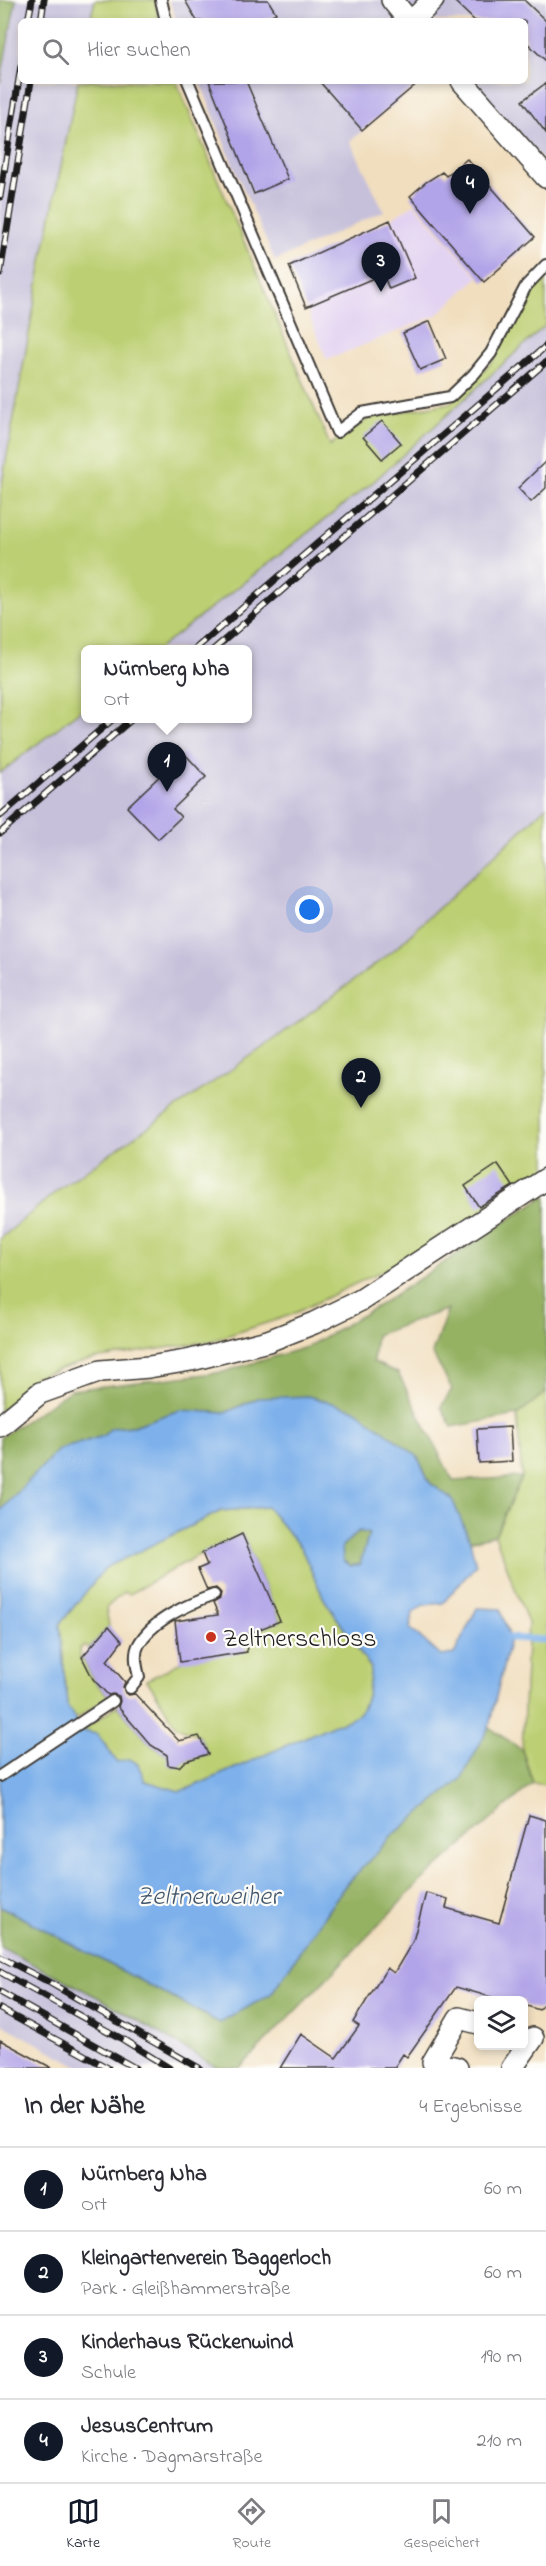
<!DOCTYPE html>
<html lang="de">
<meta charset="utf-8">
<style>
:root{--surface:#fff;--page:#f7f7f7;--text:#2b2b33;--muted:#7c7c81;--line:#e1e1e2;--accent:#111827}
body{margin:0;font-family:"Indie Flower",sans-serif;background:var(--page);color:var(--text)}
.controls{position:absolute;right:18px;bottom:18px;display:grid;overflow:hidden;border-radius:9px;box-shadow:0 3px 9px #0003}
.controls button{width:54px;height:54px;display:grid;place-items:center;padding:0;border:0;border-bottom:2px solid var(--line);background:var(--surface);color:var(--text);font:30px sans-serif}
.you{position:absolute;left:310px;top:910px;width:21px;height:21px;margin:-15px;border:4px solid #fff;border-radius:50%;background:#1a73e8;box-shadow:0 0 0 9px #1a73e833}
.badge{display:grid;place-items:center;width:39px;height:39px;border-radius:50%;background:var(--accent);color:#fff;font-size:20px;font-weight:700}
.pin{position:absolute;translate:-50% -50px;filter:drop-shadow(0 2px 3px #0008)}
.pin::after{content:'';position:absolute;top:32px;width:21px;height:18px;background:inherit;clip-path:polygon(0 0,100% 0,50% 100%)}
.popup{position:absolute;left:81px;top:645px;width:171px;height:78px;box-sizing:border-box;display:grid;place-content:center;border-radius:9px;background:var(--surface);filter:drop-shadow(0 2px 4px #0005);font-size:20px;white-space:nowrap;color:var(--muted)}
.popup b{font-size:22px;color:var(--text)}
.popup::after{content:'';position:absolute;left:50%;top:100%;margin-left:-12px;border:12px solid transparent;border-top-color:var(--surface)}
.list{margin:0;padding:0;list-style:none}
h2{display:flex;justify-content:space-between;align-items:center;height:78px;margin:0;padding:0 24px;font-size:26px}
h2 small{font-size:20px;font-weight:400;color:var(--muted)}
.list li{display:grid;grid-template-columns:39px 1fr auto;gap:18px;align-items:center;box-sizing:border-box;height:84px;padding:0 24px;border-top:2px solid var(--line)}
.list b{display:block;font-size:22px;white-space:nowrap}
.list p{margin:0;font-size:20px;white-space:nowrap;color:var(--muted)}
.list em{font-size:20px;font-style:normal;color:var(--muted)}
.icon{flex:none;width:33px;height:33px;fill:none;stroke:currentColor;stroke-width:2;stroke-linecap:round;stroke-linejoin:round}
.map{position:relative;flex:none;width:546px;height:2068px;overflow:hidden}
.search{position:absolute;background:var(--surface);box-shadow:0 3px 9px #0003;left:18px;right:18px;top:18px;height:66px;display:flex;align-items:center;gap:15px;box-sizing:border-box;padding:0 21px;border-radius:9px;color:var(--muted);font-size:22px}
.sheet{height:414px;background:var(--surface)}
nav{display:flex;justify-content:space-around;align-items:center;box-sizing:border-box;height:84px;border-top:2px solid var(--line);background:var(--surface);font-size:16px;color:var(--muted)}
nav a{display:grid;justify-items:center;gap:3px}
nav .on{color:var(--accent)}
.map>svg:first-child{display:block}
.built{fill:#e3d3f2}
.industrial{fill:#c6c0da}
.green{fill:#bccf72;stroke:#6c7647;stroke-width:1.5}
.forest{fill:#95b264;stroke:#586740;stroke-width:1.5}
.water{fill:#7eb1eb;stroke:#4d6684;stroke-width:1.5;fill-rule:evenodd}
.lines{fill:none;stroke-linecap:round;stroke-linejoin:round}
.stream{stroke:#7eb1eb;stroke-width:7}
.building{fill:#b2a4e8}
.service-casing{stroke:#3c3934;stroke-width:14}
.minor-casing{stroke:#3c3934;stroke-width:24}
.service{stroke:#fff;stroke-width:10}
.minor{stroke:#fff;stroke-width:21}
.rail-casing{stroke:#1c1c1c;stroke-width:7}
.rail{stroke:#fdfcf7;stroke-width:4.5;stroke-dasharray:14;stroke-linecap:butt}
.poi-dot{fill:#c8321e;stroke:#fdfcf7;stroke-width:2}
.labels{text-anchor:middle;stroke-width:4.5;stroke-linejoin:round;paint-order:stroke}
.poi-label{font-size:26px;fill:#1c1c1c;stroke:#fdfcf7;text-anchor:start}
.water-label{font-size:27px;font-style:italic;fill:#43586f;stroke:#fdfcf7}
</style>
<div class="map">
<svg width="546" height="2068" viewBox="0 0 546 2068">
<rect width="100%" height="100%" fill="#fdfcf7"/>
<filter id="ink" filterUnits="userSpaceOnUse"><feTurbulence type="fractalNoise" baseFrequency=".0167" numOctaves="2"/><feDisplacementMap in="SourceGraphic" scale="12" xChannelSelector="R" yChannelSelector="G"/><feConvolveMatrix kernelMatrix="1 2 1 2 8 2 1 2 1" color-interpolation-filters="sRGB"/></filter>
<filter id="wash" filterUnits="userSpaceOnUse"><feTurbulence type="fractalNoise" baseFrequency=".008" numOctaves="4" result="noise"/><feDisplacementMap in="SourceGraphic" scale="24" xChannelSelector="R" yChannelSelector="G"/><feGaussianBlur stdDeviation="1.35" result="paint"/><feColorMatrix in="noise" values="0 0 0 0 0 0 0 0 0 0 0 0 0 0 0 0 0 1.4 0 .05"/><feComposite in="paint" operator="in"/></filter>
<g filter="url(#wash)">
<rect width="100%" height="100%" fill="#f1debe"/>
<path class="built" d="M 414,204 L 478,277 L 437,315 L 327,360 L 289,266 L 364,234 L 363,232 L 390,220 Z"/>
<path class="industrial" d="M 16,0 L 95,0 L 90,21 L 21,21 L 21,81 L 78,81 L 42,261 L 0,494 L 0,83 Z
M 169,0 L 546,0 L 546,164 L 471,81 L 525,81 L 525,21 L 177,21 Z
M 200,81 L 421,81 L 350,141 L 384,211 L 275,261 L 231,160 Z
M 546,325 L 546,807 L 392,952 L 268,1044 L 59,1189 L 0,1239 L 0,773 L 86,706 L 86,718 L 248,718 L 248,650 L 158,649 L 372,483 Z
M 0,1947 L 105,2001 L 218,2068 L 82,2068 L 0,2023 Z"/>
<path class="green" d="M 95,0 L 155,0 L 159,21 L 90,21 Z
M 78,81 L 176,81 L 330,445 L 371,417 L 450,403 L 493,361 L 535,286 L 546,274 L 546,325 L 372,483 L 158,649 L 86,650 L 86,706 L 0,773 L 0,494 L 42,261 Z
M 546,807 L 546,1172 L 425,1250 L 291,1315 L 211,1341 L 93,1359 L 34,1377 L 0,1412 L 0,1239 L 59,1189 L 268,1044 L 392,952 Z
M 546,1392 L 546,1785 L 533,1783 L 522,1750 L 528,1623 L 495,1535 L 522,1477 L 517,1415 Z
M 267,1507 L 301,1548 L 324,1599 L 371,1668 C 367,1697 369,1718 335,1724 L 190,1788 L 178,1792 L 145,1781 L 117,1762 L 105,1744 L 82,1731 L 117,1706 L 151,1745 L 168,1756 L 168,1763 L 171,1766 L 179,1766 L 184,1761 L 208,1754 L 199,1736 L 177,1727 L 147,1680 L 181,1662 L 241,1612 L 280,1621 L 242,1534 L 202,1553 L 129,1594 L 124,1592 L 106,1608 L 109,1626 L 89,1649 L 85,1646 L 79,1649 L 80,1660 L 84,1661 L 93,1679 L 109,1697 L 74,1720 L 67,1705 L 60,1624 L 105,1568 L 221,1511 Z"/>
<path class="forest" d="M 0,0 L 16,0 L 0,83 Z
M 546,1195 L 546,1392 L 517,1415 L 452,1427 L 441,1407 L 452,1389 L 432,1353 L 448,1309 L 376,1335 L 373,1362 L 398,1373 L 453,1481 L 522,1477 L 495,1535 L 470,1541 L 452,1499 L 430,1483 L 417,1456 L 258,1398 L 225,1413 L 180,1410 L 133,1426 L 111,1428 L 103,1436 L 58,1450 L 0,1511 L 0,1438 L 71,1390 L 223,1372 L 307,1347 L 381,1304 Z
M 360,1531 L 369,1534 L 360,1564 L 351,1566 L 343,1561 L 342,1546 Z
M 489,1727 L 522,1750 L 533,1783 L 420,1882 L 240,2068 L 218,2068 L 105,2001 L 0,1947 L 0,1906 L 220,2023 L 271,1994 L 344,1887 L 393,1835 L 461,1779 Z"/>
<path class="water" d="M 308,1396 L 356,1410 L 417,1456 L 430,1483 L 452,1499 L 470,1541 L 476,1565 L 443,1603 L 424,1605 L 413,1613 L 410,1628 L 441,1656 L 454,1654 L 477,1608 L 500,1609 L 510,1638 L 489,1727 L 461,1779 L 393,1835 L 344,1887 L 271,1994 L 220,2023 L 0,1906 L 0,1511 L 58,1450 L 103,1436 L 111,1428 L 133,1426 L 180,1410 L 225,1413 L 258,1398 ZM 267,1507 L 301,1548 L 324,1599 L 371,1668 C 367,1697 369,1718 335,1724 L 190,1788 L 179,1791 L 145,1781 L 138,1764 L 130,1759 L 117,1762 L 97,1734 L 82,1731 L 67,1705 L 60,1624 L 105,1568 L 221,1511 ZM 359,1531 L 369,1534 L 360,1564 L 351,1566 L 343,1561 L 342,1546 Z"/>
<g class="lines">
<path class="stream" d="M 510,1638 L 546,1640"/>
</g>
<g id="blocks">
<path class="building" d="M 185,0 L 268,0 L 276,13 L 261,21 L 197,21 Z
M 453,0 L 524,0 L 546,21 L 546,61 L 525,41 L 525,21 L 475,21 Z
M 209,81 L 246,81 L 288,179 L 254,194 Z
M 319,81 L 420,81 L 362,130 Z
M 546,83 L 546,133 L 522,101 Z
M 467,159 L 535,237 L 484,282 L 410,196 L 426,182 L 442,172 L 446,176 Z
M 390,220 L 415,278 L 389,289 L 383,274 L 306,307 L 289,266 Z
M 430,321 L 446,359 L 420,370 L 403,333 Z
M 382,421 L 401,443 L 382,459 L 363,437 Z
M 546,461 L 546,488 L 531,502 L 518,488 Z
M 184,753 L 206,777 L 173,809 L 181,817 L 158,839 L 127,807 Z
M 498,1164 L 513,1186 L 479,1207 L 465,1186 Z
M 510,1427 L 512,1461 L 479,1463 L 477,1429 Z
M 242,1534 L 280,1621 L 245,1635 L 247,1652 L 180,1662 L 175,1621 L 218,1615 L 213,1603 L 220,1599 L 221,1593 L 216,1588 L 207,1590 L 198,1569 L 207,1565 L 202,1553 Z
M 109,1626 L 122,1641 L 107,1661 L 125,1682 L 123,1687 L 125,1693 L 129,1695 L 135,1694 L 179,1741 L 199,1736 L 208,1754 L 185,1761 L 179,1767 L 168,1765 L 167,1755 L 151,1745 L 118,1707 L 120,1701 L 119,1696 L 113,1694 L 108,1695 L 93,1679 L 82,1657 Z
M 529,1815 L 546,1820 L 546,2003 L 539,2010 L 524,2005 L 524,2001 L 505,2001 L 456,1987 L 407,2057 L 403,2054 L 394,2068 L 280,2068 L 301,2034 L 336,2058 L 359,2026 L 353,2022 L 387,1968 L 394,1973 L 413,1941 L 426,1893 L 448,1899 L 446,1908 L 499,1923 Z
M 0,2040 L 52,2068 L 0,2068 Z"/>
</g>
</g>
<g filter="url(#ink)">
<use href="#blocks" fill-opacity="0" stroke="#3c3934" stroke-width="1.5"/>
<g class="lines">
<g class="service-casing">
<path id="service" d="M 161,0 L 166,21
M 188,81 L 337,432 L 362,413 L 450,397 L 474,374 L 491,353 L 526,286 L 546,265
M 130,1688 L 139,1677 C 137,1667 133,1654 139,1644 C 153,1619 189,1604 214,1595
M 0,1776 L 113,1701"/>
</g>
<g class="minor-casing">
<path id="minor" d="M 392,0 L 409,21
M 412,21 L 433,0
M 462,81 L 546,177
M 0,1426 L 40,1393 L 101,1371 L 149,1367 L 191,1360 L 268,1341 L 314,1323 L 361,1300 L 546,1179
M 457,2068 L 433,2062 L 459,2018 L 478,2023
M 512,2068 L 533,2038"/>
</g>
<use href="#service" class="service"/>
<use href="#minor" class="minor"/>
<g class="rail-casing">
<path id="rail" d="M 28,21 L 32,0
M 41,21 L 44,0
M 0,197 L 21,66
M 0,274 L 31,81
M 194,650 L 546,346
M 213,650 L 546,362
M 0,816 L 114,718
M 0,833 L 133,718
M 0,1957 L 45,1980 L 199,2068
M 0,1972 L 124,2040 L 169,2068
M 0,1992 L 135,2068
M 0,2009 L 108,2068"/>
</g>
<use href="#rail" class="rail"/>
</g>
</g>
<circle class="poi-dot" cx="211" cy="1637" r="6"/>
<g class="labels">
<g class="poi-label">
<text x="223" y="1646">Zeltnerschloss</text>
</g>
<g class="water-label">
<text x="208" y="1904">Zeltnerweiher</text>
</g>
</g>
</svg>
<div class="controls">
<button><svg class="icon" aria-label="layers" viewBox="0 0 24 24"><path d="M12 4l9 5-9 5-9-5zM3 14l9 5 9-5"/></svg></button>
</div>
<div class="you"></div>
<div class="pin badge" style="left:167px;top:792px">1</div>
<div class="popup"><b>Nürnberg Nha</b>Ort</div>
<div class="pin badge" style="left:361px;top:1108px">2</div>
<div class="pin badge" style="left:381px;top:292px">3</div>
<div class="pin badge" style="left:470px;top:214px">4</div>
<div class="search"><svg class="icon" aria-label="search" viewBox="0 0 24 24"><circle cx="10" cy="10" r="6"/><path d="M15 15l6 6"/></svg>Hier suchen</div>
</div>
<section class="sheet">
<h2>In der Nähe<small>4 Ergebnisse</small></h2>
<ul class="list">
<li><span class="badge">1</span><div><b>Nürnberg Nha</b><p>Ort</p></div><em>60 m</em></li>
<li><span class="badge">2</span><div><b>Kleingartenverein Baggerloch</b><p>Park · Gleißhammerstraße</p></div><em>60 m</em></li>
<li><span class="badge">3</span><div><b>Kinderhaus Rückenwind</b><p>Schule</p></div><em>190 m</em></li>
<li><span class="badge">4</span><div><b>JesusCentrum</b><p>Kirche · Dagmarstraße</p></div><em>210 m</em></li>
</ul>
</section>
<nav>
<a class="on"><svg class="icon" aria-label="map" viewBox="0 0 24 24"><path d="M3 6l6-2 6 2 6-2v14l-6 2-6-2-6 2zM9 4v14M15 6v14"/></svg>Karte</a>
<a><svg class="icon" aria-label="directions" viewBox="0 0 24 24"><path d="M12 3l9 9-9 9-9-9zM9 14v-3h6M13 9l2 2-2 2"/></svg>Route</a>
<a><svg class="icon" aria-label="saved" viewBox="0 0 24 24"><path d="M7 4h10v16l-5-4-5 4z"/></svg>Gespeichert</a>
</nav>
